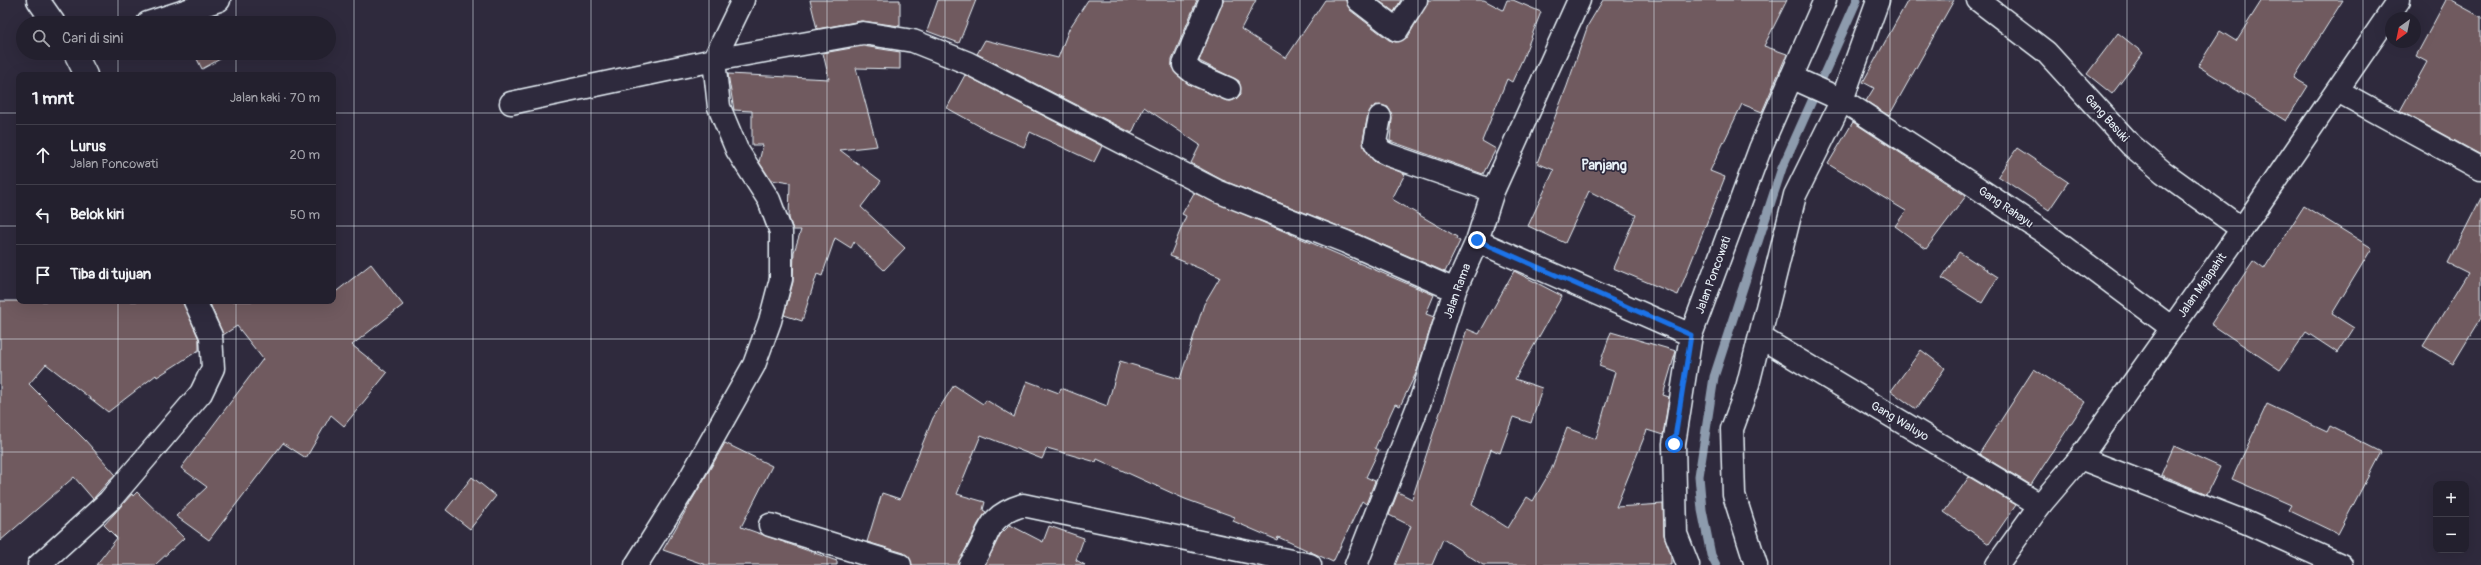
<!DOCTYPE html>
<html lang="id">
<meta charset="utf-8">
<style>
:root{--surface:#23202e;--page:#2f2d3a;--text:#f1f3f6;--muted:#a3a3aa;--line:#403e4a}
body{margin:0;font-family:Pangolin,sans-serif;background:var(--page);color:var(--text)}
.controls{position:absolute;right:12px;bottom:12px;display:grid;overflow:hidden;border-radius:8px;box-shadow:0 4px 16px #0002}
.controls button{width:36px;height:36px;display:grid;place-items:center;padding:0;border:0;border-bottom:1px solid var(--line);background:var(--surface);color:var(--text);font:20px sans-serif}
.compass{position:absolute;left:2385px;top:12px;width:36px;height:36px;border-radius:50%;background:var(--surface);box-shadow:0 4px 16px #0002;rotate:213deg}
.stop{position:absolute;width:12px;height:12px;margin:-9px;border:3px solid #1a73e8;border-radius:50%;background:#fff}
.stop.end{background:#1a73e8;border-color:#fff;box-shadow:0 1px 4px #0008}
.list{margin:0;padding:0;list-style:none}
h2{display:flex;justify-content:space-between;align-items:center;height:52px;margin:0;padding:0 16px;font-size:17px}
h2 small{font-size:13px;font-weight:400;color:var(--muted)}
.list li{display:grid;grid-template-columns:26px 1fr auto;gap:12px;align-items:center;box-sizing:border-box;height:60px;padding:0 16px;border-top:1px solid var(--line)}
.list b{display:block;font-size:15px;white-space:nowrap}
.list p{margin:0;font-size:13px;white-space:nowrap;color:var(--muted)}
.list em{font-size:13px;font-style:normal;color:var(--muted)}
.icon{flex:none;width:22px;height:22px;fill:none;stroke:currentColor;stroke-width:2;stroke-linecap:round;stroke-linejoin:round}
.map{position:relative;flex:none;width:2481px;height:565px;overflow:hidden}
.search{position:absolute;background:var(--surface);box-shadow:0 4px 16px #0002;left:16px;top:16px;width:320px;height:44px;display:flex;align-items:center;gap:10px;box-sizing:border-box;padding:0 14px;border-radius:22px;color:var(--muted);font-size:15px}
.panel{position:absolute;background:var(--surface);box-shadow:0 4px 16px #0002;left:16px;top:72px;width:320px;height:232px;border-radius:8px}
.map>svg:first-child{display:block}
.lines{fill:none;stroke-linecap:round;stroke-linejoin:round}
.stream{stroke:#8d9bad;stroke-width:9}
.building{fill:#705a5e;stroke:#e8f1f8}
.minor-casing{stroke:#e8f1f8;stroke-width:25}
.tertiary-casing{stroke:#e8f1f8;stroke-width:25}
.minor{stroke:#2f2a3d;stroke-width:22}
.tertiary{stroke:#2f2a3d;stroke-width:22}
.route{stroke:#1a73e8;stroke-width:5}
.grid{fill:none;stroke:#e8f1f8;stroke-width:1;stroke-opacity:0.55}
.labels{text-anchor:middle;stroke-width:3.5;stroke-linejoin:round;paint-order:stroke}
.street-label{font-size:12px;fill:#e8f1f8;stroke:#2f2a3d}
.quarter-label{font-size:14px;font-weight:bold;fill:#e8f1f8;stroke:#2f2a3d}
</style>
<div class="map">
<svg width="2481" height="565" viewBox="0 0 2481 565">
<rect width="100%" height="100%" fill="#2f2a3d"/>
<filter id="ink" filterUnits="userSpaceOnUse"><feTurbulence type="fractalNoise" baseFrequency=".025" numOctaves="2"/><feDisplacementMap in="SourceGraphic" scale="8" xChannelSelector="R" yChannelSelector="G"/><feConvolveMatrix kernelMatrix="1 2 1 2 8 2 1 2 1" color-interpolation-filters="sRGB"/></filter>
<g filter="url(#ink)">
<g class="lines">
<path class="stream" d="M 1716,565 L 1711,555 L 1702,510 L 1699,476 L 1714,377 L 1782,168 L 1857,0"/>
</g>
<path class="building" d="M 810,0 L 900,0 L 900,26 L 861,21 L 817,29 Z
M 938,0 L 976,0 L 959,43 L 927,31 Z
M 1088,0 L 1197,0 L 1172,60 L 1172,68 L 1190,85 L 1230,101 L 1236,99 L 1241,94 L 1239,81 L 1199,61 L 1223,0 L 1256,0 L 1241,29 L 1286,58 L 1325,0 L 1346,0 L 1350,10 L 1389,40 L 1396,42 L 1408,37 L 1428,0 L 1484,0 L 1503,10 L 1507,0 L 1513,0 L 1541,12 L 1523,58 L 1512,82 L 1507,79 L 1482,141 L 1496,149 L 1483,174 L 1390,141 L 1392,119 L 1388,107 L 1376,105 L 1368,114 L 1363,140 L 1365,149 L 1375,162 L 1405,174 L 1392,199 L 1457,237 L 1456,239 L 1460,241 L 1445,272 L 1351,231 L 1222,180 L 1191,163 L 1200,145 L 1144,107 L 1132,133 L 977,54 L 985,40 L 1058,58 L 1069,29 Z
M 1378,0 L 1401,0 L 1394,12 Z
M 1603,0 L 1787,0 L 1764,46 L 1787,54 L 1762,112 L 1742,104 L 1710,171 L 1725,177 L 1678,295 L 1613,268 L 1636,215 L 1589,191 L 1565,243 L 1528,226 L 1554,170 L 1537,163 L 1567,86 L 1588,25 Z
M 1908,0 L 1954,0 L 1889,116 L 1866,101 L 1874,88 L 1863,82 Z
M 2262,0 L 2343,0 L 2294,78 L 2308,86 L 2286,121 L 2198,66 L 2220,31 L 2236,41 Z
M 2446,0 L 2450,0 L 2481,17 L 2481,155 L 2400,111 L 2427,62 L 2416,56 Z
M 213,15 L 217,23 L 189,23 L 191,22 Z
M 2118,33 L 2143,53 L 2112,94 L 2087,74 Z
M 863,46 L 900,52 L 900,69 L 856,68 L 877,146 L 840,150 L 881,181 L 861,207 L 905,248 L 884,270 L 854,242 L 851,248 L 835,238 L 822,276 L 817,274 L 802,321 L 784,315 L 793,282 L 794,252 L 801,230 L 793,230 L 789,218 L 790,183 L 771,180 L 759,162 L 763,145 L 752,145 L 752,111 L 734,110 L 728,74 L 829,79 L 823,53 Z
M 194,53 L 231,53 L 202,69 Z
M 965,75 L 1102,146 L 1094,162 L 1030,132 L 1024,147 L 992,133 L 947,108 Z
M 1853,122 L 1966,196 L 1926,249 L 1895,226 L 1906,211 L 1828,164 Z
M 2017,148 L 2068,182 L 2049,210 L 1998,176 Z
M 1194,193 L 1434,295 L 1426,314 L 1434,317 L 1417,371 L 1400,406 L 1395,404 L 1375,448 L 1379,450 L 1366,477 L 1375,481 L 1366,504 L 1362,501 L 1333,562 L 1278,537 L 1277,540 L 1233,521 L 1235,517 L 1185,499 L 1097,459 L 1096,462 L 1047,448 L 1042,459 L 981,435 L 957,494 L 985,502 L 983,510 L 986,512 L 978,524 L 958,565 L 912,565 L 909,557 L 904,553 L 867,542 L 882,493 L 900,499 L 933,418 L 954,385 L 983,404 L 986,400 L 1014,417 L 1027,381 L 1059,393 L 1061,388 L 1107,406 L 1120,361 L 1180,379 L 1204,304 L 1220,277 L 1170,256 L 1186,216 L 1182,214 Z
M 2481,198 L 2481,318 L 2453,364 L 2423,346 L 2468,273 L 2448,263 Z
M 2304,206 L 2372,248 L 2332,314 L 2354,328 L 2338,353 L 2306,332 L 2280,370 L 2211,324 L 2253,261 L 2264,269 Z
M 1959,252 L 1998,277 L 1982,303 L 1942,278 Z
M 371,264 L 403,305 L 352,345 L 387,373 L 344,426 L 331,415 L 306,458 L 283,443 L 209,540 L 176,516 L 207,487 L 181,468 L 263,359 L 237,326 L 223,335 L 209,301 L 333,301 L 333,294 Z
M 1514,271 L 1562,296 L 1515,379 L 1542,388 L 1531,423 L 1513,417 L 1500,453 L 1491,449 L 1472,505 L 1508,528 L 1527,497 L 1533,501 L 1551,470 L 1567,428 L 1596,439 L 1615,372 L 1599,366 L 1611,332 L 1676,351 L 1663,395 L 1669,397 L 1663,435 L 1647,430 L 1616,507 L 1663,504 L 1664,535 L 1671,555 L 1671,565 L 1483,565 L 1443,539 L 1432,565 L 1395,565 L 1411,526 L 1389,515 L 1398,492 L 1412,499 L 1467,329 L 1479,334 Z
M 0,301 L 183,301 L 199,339 L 199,350 L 157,377 L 156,375 L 108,412 L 46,364 L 29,384 L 85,440 L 115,474 L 93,499 L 74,477 L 0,541 Z
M 1921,350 L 1945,368 L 1916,409 L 1891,391 Z
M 2034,369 L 2085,402 L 2031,485 L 1979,454 Z
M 2267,404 L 2327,432 L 2330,426 L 2381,452 L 2338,534 L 2288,510 L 2291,505 L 2232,479 Z
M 725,443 L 772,466 L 741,527 L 837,561 L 837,565 L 706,565 L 663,550 Z
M 2174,446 L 2220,467 L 2207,494 L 2161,475 Z
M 472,477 L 496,496 L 470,529 L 446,510 Z
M 1969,477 L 2016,505 L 1989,544 L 1944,512 Z
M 137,492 L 184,538 L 155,565 L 96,565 L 117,538 L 104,525 L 132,494 L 133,496 Z
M 1010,525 L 1043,542 L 1049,526 L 1084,538 L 1076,560 L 1085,565 L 985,565 L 1000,535 Z"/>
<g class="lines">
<g class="minor-casing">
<path id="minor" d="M 38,0 L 54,23
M 1211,0 L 1184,65 L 1195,74 L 1229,89
M 1358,0 L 1397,30 L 1416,0
M 1978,0 L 2046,52 L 2131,145 L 2163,172 L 2242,229
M 148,23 L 219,0
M 75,53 L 86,75
M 1791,77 L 1842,100 L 1970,183 L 2045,233 L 2172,328
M 2338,91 L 2481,169
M 511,103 L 714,60 L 863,33 L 913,41 L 968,63 L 1217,191 L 1346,242 L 1455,290
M 1380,117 L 1375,142 L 1381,151 L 1389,155 L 1493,191
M 1477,241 L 1691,335
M 1760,337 L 2040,505
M 2080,458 L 2245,522 L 2341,565
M 770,525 L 900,565
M 39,565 L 109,501 L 201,393 L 213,368 L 211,336 L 195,301
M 636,565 L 687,484 L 754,365 L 770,321 L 781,279 L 781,232 L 769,200 L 737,150 L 719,107 L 714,60 L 743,0
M 970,565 C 992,537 981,518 1023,505 L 1310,565
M 1356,565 L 1422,396 L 1455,290 L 1477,241 L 1493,191 L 1579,0
M 1688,565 L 1676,534 L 1674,444 L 1691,335 L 1760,149 L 1825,0
M 1756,565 L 1734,495 L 1732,429 L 1747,388 L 1795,195 L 1842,100 L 1878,0"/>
</g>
<g class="tertiary-casing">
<path id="tertiary" d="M 1997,565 L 2040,505 L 2080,458 L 2242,229 L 2399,0"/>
</g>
<use href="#minor" class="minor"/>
<use href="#tertiary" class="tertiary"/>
</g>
</g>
<g class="lines" filter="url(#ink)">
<path class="route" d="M 1477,240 L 1691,335 L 1674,444"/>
</g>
<path class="grid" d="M 118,0 L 118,23M 236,0 L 236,23M 354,0 L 354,565M 473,0 L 473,565M 591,0 L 591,565M 709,0 L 709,565M 827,0 L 827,565M 945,0 L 945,565M 1063,0 L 1063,565M 1181,0 L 1181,565M 1300,0 L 1300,565M 1418,0 L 1418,565M 1536,0 L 1536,565M 1654,0 L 1654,565M 1772,0 L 1772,565M 1890,0 L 1890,565M 2008,0 L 2008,565M 2127,0 L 2127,565M 2245,0 L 2245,565M 2363,0 L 2363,565M 118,53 L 118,75M 236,53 L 236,75M 0,113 L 19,113M 333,113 L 2481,113M 0,226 L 19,226M 333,226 L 2481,226M 118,301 L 118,565M 236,301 L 236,565M 0,339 L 2481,339M 0,452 L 2481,452"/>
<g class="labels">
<g class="street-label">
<text transform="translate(2107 118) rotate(48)" y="4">Gang Basuki</text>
<text transform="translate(2006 207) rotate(34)" y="4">Gang Rahayu</text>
<text transform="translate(1713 275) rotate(-70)" y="4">Jalan Poncowati</text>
<text transform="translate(2202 285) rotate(-55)" y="4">Jalan Majapahit</text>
<text transform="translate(1457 291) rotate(-70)" y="4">Jalan Rama</text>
<text transform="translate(1900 421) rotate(31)" y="4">Gang Waluyo</text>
</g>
<g class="quarter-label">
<text x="1604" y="170">Panjang</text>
</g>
</g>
</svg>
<div class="controls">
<button>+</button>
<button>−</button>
</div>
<svg class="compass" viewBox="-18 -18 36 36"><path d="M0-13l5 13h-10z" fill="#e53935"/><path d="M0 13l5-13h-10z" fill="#a3a3aa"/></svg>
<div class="stop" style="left:1674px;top:444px"></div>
<div class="stop end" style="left:1477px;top:240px"></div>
<div class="search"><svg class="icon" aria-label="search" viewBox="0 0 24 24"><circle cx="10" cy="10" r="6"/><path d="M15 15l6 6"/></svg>Cari di sini</div>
<section class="panel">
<h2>1 mnt<small>Jalan kaki · 70 m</small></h2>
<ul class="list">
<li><svg class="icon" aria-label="ahead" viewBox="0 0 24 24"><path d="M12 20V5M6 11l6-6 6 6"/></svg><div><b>Lurus</b><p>Jalan Poncowati</p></div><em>20 m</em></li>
<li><svg class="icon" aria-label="left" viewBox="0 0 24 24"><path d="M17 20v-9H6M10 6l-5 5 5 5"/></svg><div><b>Belok kiri</b></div><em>50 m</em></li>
<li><svg class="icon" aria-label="arrive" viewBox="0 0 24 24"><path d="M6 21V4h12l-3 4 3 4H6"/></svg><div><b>Tiba di tujuan</b></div></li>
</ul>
</section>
</div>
